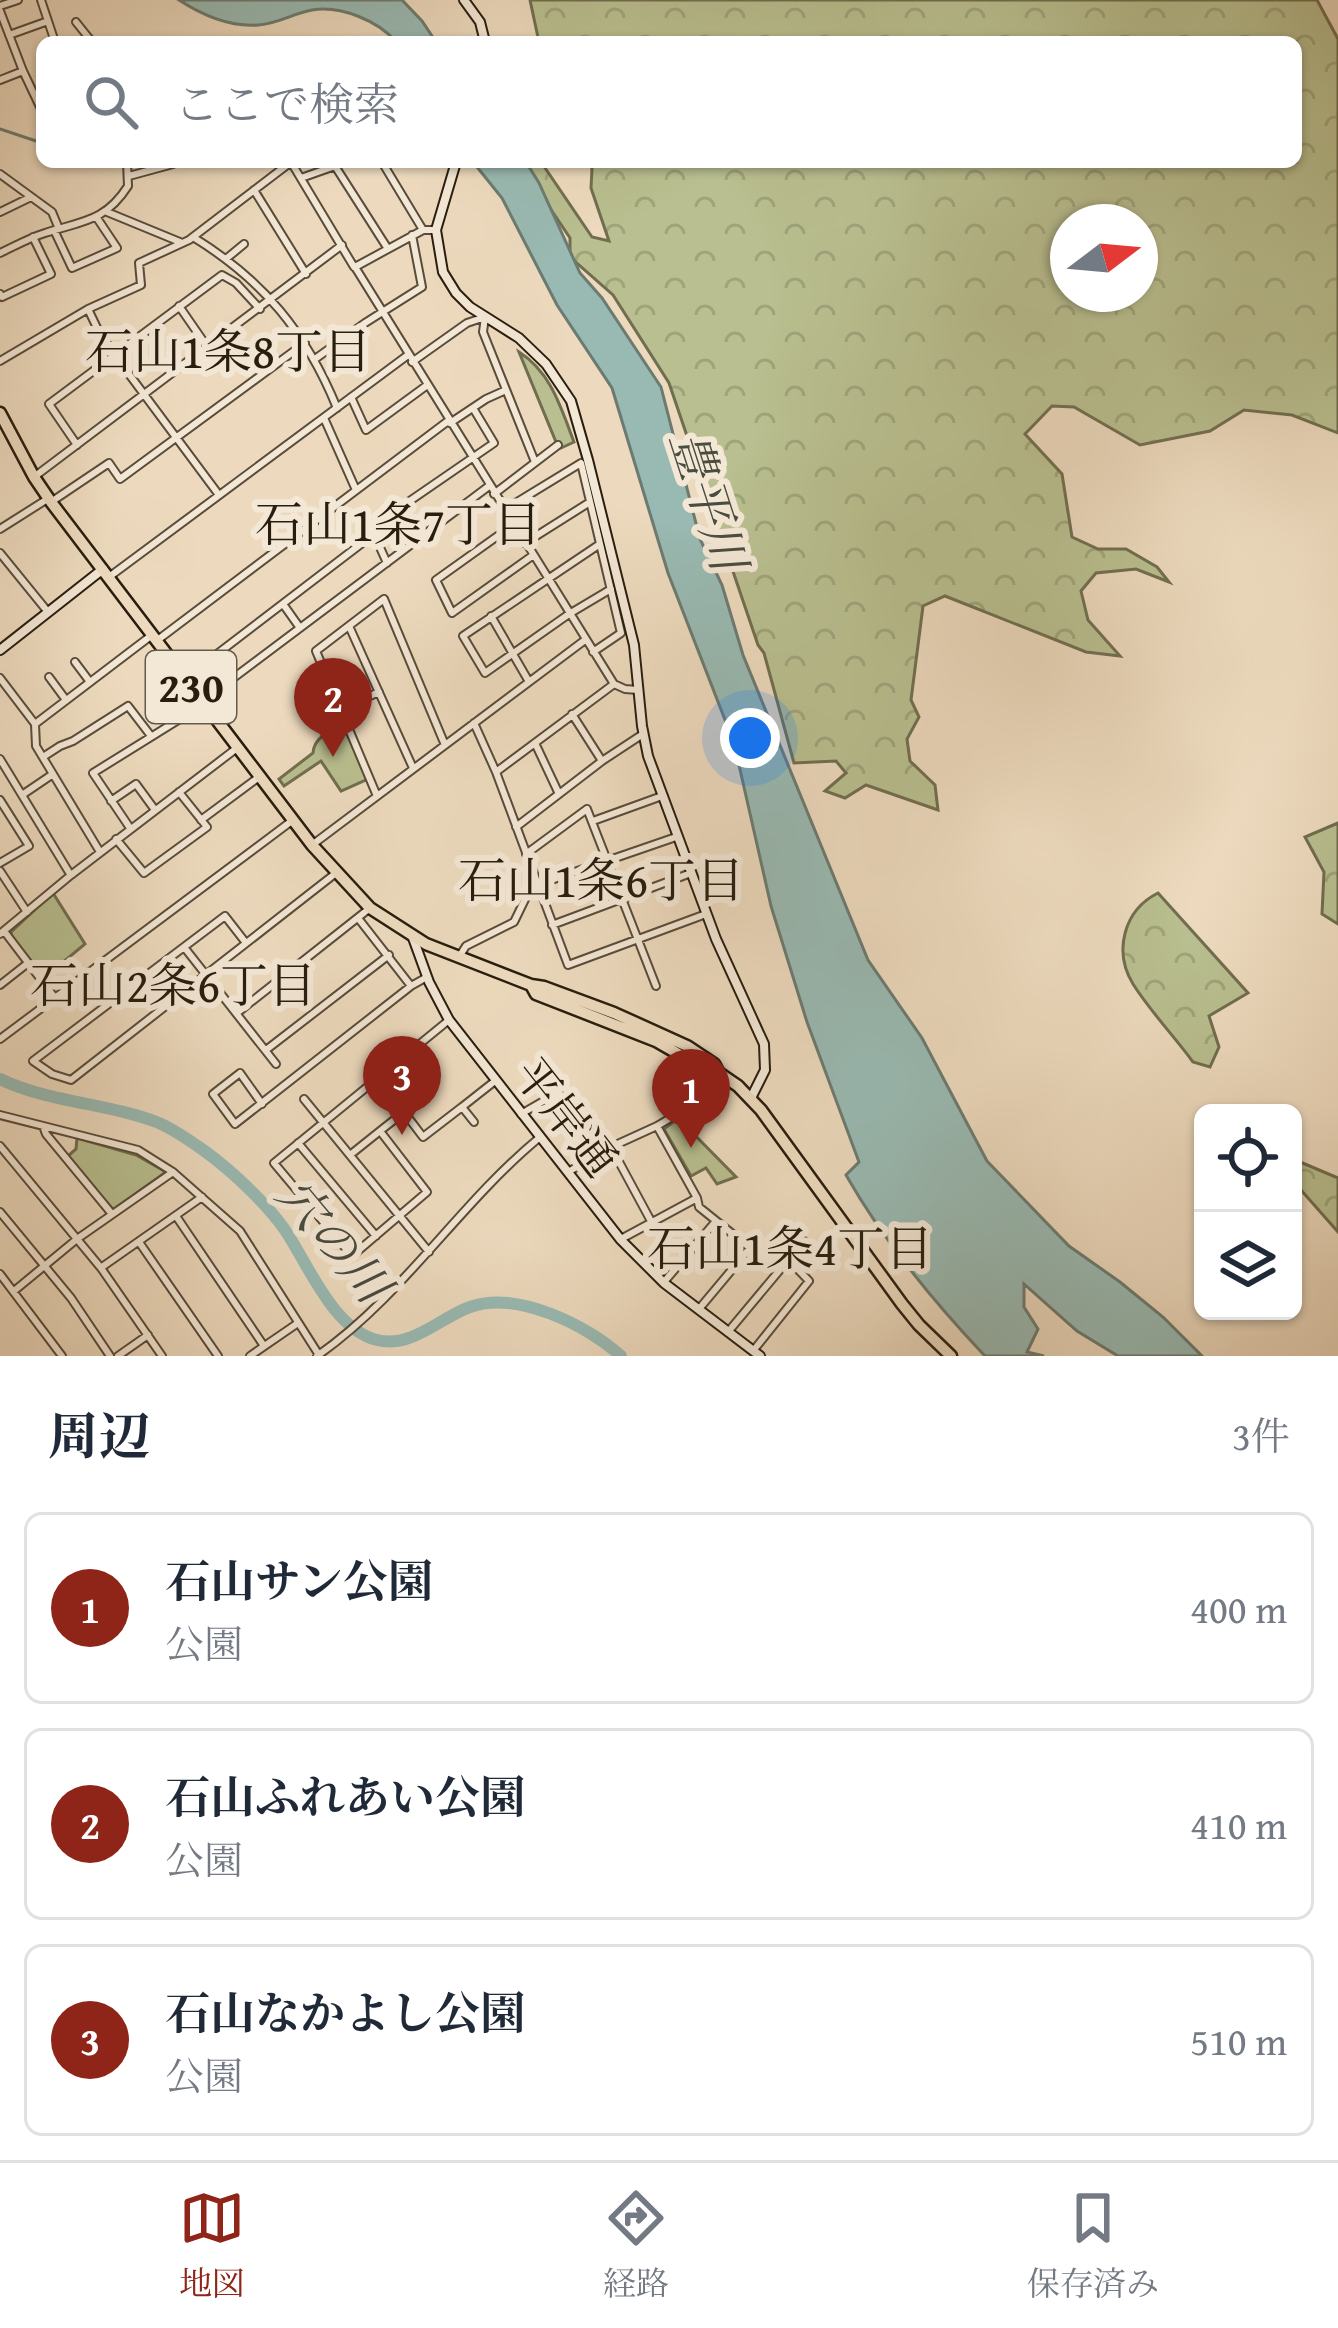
<!DOCTYPE html>
<html lang="ja">
<meta charset="utf-8">
<style>
:root{--surface:#fff;--page:#f2f2f3;--text:#1f2937;--muted:#747a83;--line:#e0e1e3;--accent:#8f2418}
body{margin:0;font-family:"Gentium Book Plus","Noto Serif JP",serif;background:var(--page);color:var(--text)}
.controls{position:absolute;right:36px;bottom:36px;display:grid;overflow:hidden;border-radius:18px;box-shadow:0 3px 9px #0004}
.controls button{width:108px;height:108px;display:grid;place-items:center;padding:0;border:0;border-bottom:3px solid var(--line);background:var(--surface);color:var(--text);font:60px sans-serif}
.compass{position:absolute;left:1050px;top:204px;width:108px;height:108px;border-radius:50%;background:var(--surface);box-shadow:0 3px 9px #0004;rotate:74deg}
.you{position:absolute;left:750px;top:738px;width:42px;height:42px;margin:-30px;border:9px solid #fff;border-radius:50%;background:#1a73e8;box-shadow:0 0 0 18px #1a73e833}
.badge{display:grid;place-items:center;width:78px;height:78px;border-radius:50%;background:var(--accent);color:#fff;font-size:39px;font-weight:700}
.pin{position:absolute;translate:-50% -99px;filter:drop-shadow(0 3px 6px #0008)}
.pin::after{content:'';position:absolute;top:63px;width:42px;height:36px;background:inherit;clip-path:polygon(0 0,100% 0,50% 100%)}
.list{margin:0;padding:0;list-style:none}
h2{display:flex;justify-content:space-between;align-items:center;height:156px;margin:0;padding:0 48px;font-size:51px}
h2 small{font-size:39px;font-weight:400;color:var(--muted)}
.list li{display:grid;grid-template-columns:78px 1fr auto;gap:36px;align-items:center;box-sizing:border-box;height:192px;margin:0 24px 24px;padding:0 24px;border:3px solid var(--line);border-radius:18px}
.list b{display:block;font-size:45px;white-space:nowrap}
.list p{margin:0;font-size:39px;white-space:nowrap;color:var(--muted)}
.list em{font-size:39px;font-style:normal;color:var(--muted)}
.icon{flex:none;width:66px;height:66px;fill:none;stroke:currentColor;stroke-width:2;stroke-linecap:round;stroke-linejoin:round}
.map{position:relative;flex:none;width:1338px;height:1356px;overflow:hidden}
.search{position:absolute;background:var(--surface);box-shadow:0 3px 9px #0004;left:36px;right:36px;top:36px;height:132px;display:flex;align-items:center;gap:30px;box-sizing:border-box;padding:0 42px;border-radius:18px;color:var(--muted);font-size:45px}
.sheet{height:804px;background:var(--surface)}
nav{display:flex;justify-content:space-around;align-items:center;box-sizing:border-box;height:168px;border-top:3px solid var(--line);background:var(--surface);font-size:33px;color:var(--muted)}
nav a{display:grid;justify-items:center;gap:6px}
nav .on{color:var(--accent)}
.map>svg:first-child{display:block}
.green{fill:#b9bf90;stroke:#706e4f;stroke-width:3}
.forest{fill:url(#forest-crowns);stroke:#706e4f;stroke-width:3;fill-rule:evenodd}
.water{fill:#99bab3;stroke:#6c7b71;stroke-width:3}
.lines{fill:none;stroke-linecap:round;stroke-linejoin:round}
.stream{stroke:#6c7b71;stroke-width:3}
.river{stroke:#99bab3;stroke-width:12}
.street-casing{stroke:#594c3a;stroke-width:10}
.secondary-casing{stroke:#281d0e;stroke-width:12}
.highway-casing{stroke:#281d0e;stroke-width:15}
.street{stroke:#f3e7d5;stroke-width:6}
.secondary{stroke:#f3e7d5;stroke-width:8}
.highway{stroke:#eddabe;stroke-width:10}
.labels{text-anchor:middle;stroke-width:12;stroke-linejoin:round;paint-order:stroke}
.shield{fill:#f3e7d5;stroke:#655a4a;stroke-width:3}
.shield-label{font-size:42px;font-weight:bold;fill:#281d0e}
.street-label{font-size:45px;fill:#281d0e;stroke:#f3e7d5}
.neighbourhood-label{font-size:48px;fill:#281d0e;stroke:#f3e7d5}
.water-label{font-size:48px;font-style:italic;fill:#4a4c40;stroke:#f3e7d5}
</style>
<div class="map">
<svg width="1338" height="1356" viewBox="0 0 1338 1356">
<defs>
<pattern id="forest-crowns" width="20" height="18" patternUnits="userSpaceOnUse" patternTransform="scale(3)"><rect width="20" height="18" fill="#b9bf90"/><path d="M2 6a3 3 0 1 1 6 0M12 15a3 3 0 1 1 6 0" fill="none" stroke="#9fa47b"/></pattern>
</defs>
<rect width="100%" height="100%" fill="#eddabe"/>
<filter id="stains"><feTurbulence type="fractalNoise" baseFrequency=".00167" numOctaves="4"/><feColorMatrix values="0 0 0 0 .2 0 0 0 0 .09 0 0 0 0 .02 0 0 0 .5 -.17"/></filter>
<radialGradient id="worn" r=".72"><stop offset=".6" stop-color="#630" stop-opacity="0"/><stop offset="1" stop-color="#630" stop-opacity=".3"/></radialGradient>
<path class="green" d="M 519,352 C 551,372 561,408 574,442 L 561,448 L 556,442 Z
M 343,725 L 368,779 L 341,791 L 321,761 L 284,786 L 279,779 L 313,753 C 314,737 330,731 343,725 Z
M 53,893 L 85,944 L 44,978 L 12,937 L 11,932 Z
M 678,1118 L 736,1177 L 717,1184 L 706,1168 L 691,1176 L 664,1129 Z
M 77,1138 L 136,1155 L 166,1172 L 114,1209 L 111,1208 L 68,1156 L 76,1149 Z"/>
<path class="forest" d="M 530,0 L 1317,0 L 1338,39 L 1338,433 L 1292,415 L 1244,410 L 1210,431 L 1140,445 L 1074,407 L 1052,406 L 1025,434 L 1062,474 L 1072,537 L 1098,549 L 1126,549 L 1157,567 L 1169,582 L 1136,569 L 1096,573 L 1081,591 L 1088,620 L 1120,656 L 1086,652 L 945,596 L 923,606 L 911,700 L 919,717 L 907,739 L 910,761 L 935,785 L 938,810 L 866,785 L 845,798 L 825,791 L 846,773 L 836,761 L 794,763 L 764,653 L 758,645 L 669,383 L 613,295 L 570,257 L 570,238 L 519,162 L 541,162 L 592,237 L 609,241 L 591,188 L 592,169 L 589,162 L 1296,162 L 1296,42 L 539,42 ZM 1068,222 L 1140,222 L 1140,294 L 1068,294 Z
M 1338,823 L 1338,924 L 1322,914 L 1324,872 L 1305,837 Z
M 1158,893 L 1248,993 L 1209,1016 L 1219,1047 L 1210,1067 L 1193,1062 C 1174,1036 1150,1011 1133,984 C 1113,951 1124,910 1158,893 Z
M 1293,1159 L 1338,1178 L 1338,1232 L 1293,1181 Z"/>
<path class="water" d="M 179,0 L 402,0 L 422,21 L 436,42 L 396,42 C 379,21 340,5 312,10 C 294,13 277,24 258,25 C 231,27 202,15 179,0 Z
M 473,162 L 526,162 L 539,183 L 580,273 L 602,298 L 661,387 L 700,539 L 722,585 L 743,655 L 868,960 L 922,1038 L 987,1161 L 1069,1246 L 1120,1282 L 1163,1317 L 1202,1356 L 1118,1356 L 1077,1331 L 1024,1284 L 1024,1307 L 1038,1329 L 1027,1352 L 1044,1356 L 985,1356 C 932,1300 884,1242 846,1175 L 859,1162 L 807,1022 L 771,906 L 734,743 L 668,573 L 612,388 L 557,305 L 502,198 Z"/>
<g class="lines">
<path class="stream" d="M 0,129 L 42,143"/>
<path class="river" d="M 0,1079 C 50,1103 108,1103 159,1123 C 175,1130 192,1142 206,1152 C 232,1171 267,1204 285,1230 C 308,1264 333,1329 377,1340 C 411,1349 441,1317 470,1307 C 516,1290 587,1325 621,1356"/>
<g class="street-casing">
<path id="street" d="M 41,0 L 55,42
M 0,6 L 18,0
M 0,11 L 23,71 L 42,111
M 76,22 L 92,42
M 9,35 L 48,21
M 0,80 L 23,71
M 291,162 L 354,267
M 382,162 L 423,230
M 0,174 L 52,212 L 59,229
M 129,176 L 173,164
M 301,178 L 335,166 L 388,249
M 254,190 L 306,274
M 0,212 L 31,197
M 107,212 L 180,242
M 54,230 L 72,268 L 117,248 L 97,218
M 436,230 L 423,230 L 355,267 L 614,684 L 625,689 L 638,690
M 193,237 C 263,280 306,332 337,408
M 0,253 C 15,246 29,238 45,233 C 82,221 105,222 128,186 L 127,162
M 227,258 L 244,244
M 0,294 L 2,297 L 51,274 L 33,237
M 179,306 L 208,348
M 88,309 L 99,332 L 114,354 L 219,495
M 315,359 L 365,323 L 422,287 L 412,235
M 0,361 L 88,309 L 141,285 L 139,263 L 189,240 L 291,162
M 412,362 L 467,323 L 485,317 L 483,332 L 535,462
M 351,397 L 366,430 L 426,386
M 324,418 L 356,490
M 450,423 L 486,399 L 506,390
M 77,445 L 49,404 L 222,275 L 236,283 L 260,309
M 34,477 L 342,245
M 494,494 L 558,445
M 51,502 L 109,463 L 120,479 L 305,343
M 504,510 L 581,463 L 621,633 L 593,652
M 513,525 L 436,580 L 452,613 L 532,556
M 0,529 L 49,498
M 413,543 L 398,509 L 494,443 L 473,408
M 525,543 L 590,502
M 600,544 L 463,636 L 485,673 L 569,614 L 611,589
M 0,553 L 48,612
M 109,577 L 408,355
M 283,604 L 300,628
M 491,616 L 528,680
M 349,626 L 413,768
M 159,639 L 448,421
M 75,662 L 90,682
M 49,677 L 66,700
M 187,677 L 374,534 L 387,563
M 0,678 L 35,724 L 36,746 L 100,852
M 204,700 L 489,486
M 341,709 L 379,692
M 572,714 L 602,761
M 474,723 L 496,772 L 568,965 L 706,914
M 35,724 L 152,635
M 535,743 L 559,794
M 43,757 L 60,746 L 73,741 L 128,706 L 151,736
M 0,759 L 70,874
M 496,772 L 614,684
M 22,795 L 53,774
M 377,796 L 316,651 L 384,599 L 445,745
M 0,800 L 29,846 L 0,863
M 111,801 L 136,784 L 155,810
M 201,820 L 259,777
M 593,821 L 662,796
M 516,827 L 602,761 L 643,734
M 130,828 L 93,773 L 204,704
M 116,839 L 144,873 L 207,827 L 179,792
M 312,845 L 585,640
M 526,854 L 587,809 L 656,986
M 0,871 L 27,912
M 358,918 L 411,986 L 427,977
M 552,925 L 691,873
M 4,931 L 55,998
M 0,934 L 71,875 L 237,748
M 246,943 L 225,916 L 33,1061 L 52,1074 L 71,1080 L 336,873
M 184,947 L 276,1064
M 459,957 L 466,946 L 514,922 L 531,887 L 676,837
M 0,985 L 28,963
M 237,1013 L 370,908
M 0,1039 L 293,820
M 266,1050 L 389,955
M 304,1099 L 429,1252
M 262,1104 L 240,1073 L 213,1094 L 235,1124 L 411,986
M 521,1114 L 559,1092 L 568,1111 L 588,1126
M 0,1115 L 138,1150 L 173,1172 L 240,1231 L 319,1355
M 474,1122 L 462,1107 L 495,1081
M 43,1126 L 46,1134 L 112,1214
M 657,1126 L 697,1198 L 699,1207 L 750,1248 L 699,1309
M 380,1131 L 404,1112 L 423,1137 L 462,1107
M 298,1143 L 376,1236
M 0,1146 L 101,1268 L 162,1356
M 350,1155 L 380,1131 L 427,1192 L 352,1256 L 274,1163 L 449,1020
M 568,1172 L 611,1147
M 0,1212 L 71,1298 L 110,1356
M 176,1216 L 264,1346
M 652,1223 L 611,1147 L 657,1126 L 684,1110 L 716,1075
M 621,1239 L 697,1198
M 139,1242 L 218,1356
M 102,1267 L 202,1197
M 0,1274 L 62,1356
M 664,1282 L 716,1221
M 14,1291 L 77,1239 L 173,1172
M 728,1332 L 804,1241
M 753,1351 L 809,1281 L 788,1259
M 118,1356 L 148,1335
M 250,1356 L 298,1323
M 317,1356 C 403,1296 459,1204 539,1138"/>
</g>
<g class="secondary-casing">
<path id="secondary" d="M 464,0 L 480,22 L 485,42
M 456,162 L 436,230 L 443,272 L 456,293 L 470,307 L 519,338 L 546,364 L 571,401 L 588,460 L 634,645 L 642,726 L 648,756 L 716,939 L 764,1044 L 765,1070 L 751,1098
M 0,650 L 103,569
M 413,938 L 429,982 L 449,1020 L 621,1240 L 664,1283 L 760,1356"/>
</g>
<g class="highway-casing">
<path id="highway" d="M 0,413 L 34,477 L 51,502 L 312,845 L 370,908 L 426,944 L 531,985 L 544,987 L 614,1013 L 687,1046 L 714,1064 L 719,1073 L 738,1086 L 761,1110 L 902,1304 L 919,1325 L 951,1356
M 531,985 L 536,994 L 656,1041 L 708,1071 L 719,1073"/>
</g>
<use href="#street" class="street"/>
<use href="#secondary" class="secondary"/>
<use href="#highway" class="highway"/>
</g>
<g class="labels">
<rect class="shield" x="146" y="651" width="90" height="72" rx="9"/>
<g class="shield-label">
<text x="191" y="702">230</text>
</g>
<g class="street-label">
<text transform="translate(566 1117) rotate(52)" y="16">平岸通</text>
</g>
<g class="neighbourhood-label">
<text x="228" y="368">石山1条8丁目</text>
<text x="398" y="541">石山1条7丁目</text>
<text x="601" y="897">石山1条6丁目</text>
<text x="173" y="1002">石山2条6丁目</text>
<text x="790" y="1265">石山1条4丁目</text>
</g>
<g class="water-label">
<text transform="translate(709 500) rotate(72)" y="17">豊平川</text>
<text transform="translate(334 1240) rotate(50)" y="17">穴の川</text>
</g>
</g>
<rect width="100%" height="100%" filter="url(#stains)"/>
<rect width="100%" height="100%" fill="url(#worn)"/>
</svg>
<div class="controls">
<button><svg class="icon" aria-label="locate" viewBox="0 0 24 24"><circle cx="12" cy="12" r="6"/><path d="M12 2v4M12 18v4M2 12h4M18 12h4"/></svg></button>
<button><svg class="icon" aria-label="layers" viewBox="0 0 24 24"><path d="M12 4l9 5-9 5-9-5zM3 14l9 5 9-5"/></svg></button>
</div>
<svg class="compass" viewBox="-18 -18 36 36"><path d="M0-13l5 13h-10z" fill="#e53935"/><path d="M0 13l5-13h-10z" fill="#747a83"/></svg>
<div class="you"></div>
<div class="pin badge" style="left:691px;top:1148px">1</div>
<div class="pin badge" style="left:333px;top:757px">2</div>
<div class="pin badge" style="left:402px;top:1135px">3</div>
<div class="search"><svg class="icon" aria-label="search" viewBox="0 0 24 24"><circle cx="10" cy="10" r="6"/><path d="M15 15l6 6"/></svg>ここで検索</div>
</div>
<section class="sheet">
<h2>周辺<small>3件</small></h2>
<ul class="list">
<li><span class="badge">1</span><div><b>石山サン公園</b><p>公園</p></div><em>400 m</em></li>
<li><span class="badge">2</span><div><b>石山ふれあい公園</b><p>公園</p></div><em>410 m</em></li>
<li><span class="badge">3</span><div><b>石山なかよし公園</b><p>公園</p></div><em>510 m</em></li>
</ul>
</section>
<nav>
<a class="on"><svg class="icon" aria-label="map" viewBox="0 0 24 24"><path d="M3 6l6-2 6 2 6-2v14l-6 2-6-2-6 2zM9 4v14M15 6v14"/></svg>地図</a>
<a><svg class="icon" aria-label="directions" viewBox="0 0 24 24"><path d="M12 3l9 9-9 9-9-9zM9 14v-3h6M13 9l2 2-2 2"/></svg>経路</a>
<a><svg class="icon" aria-label="saved" viewBox="0 0 24 24"><path d="M7 4h10v16l-5-4-5 4z"/></svg>保存済み</a>
</nav>
